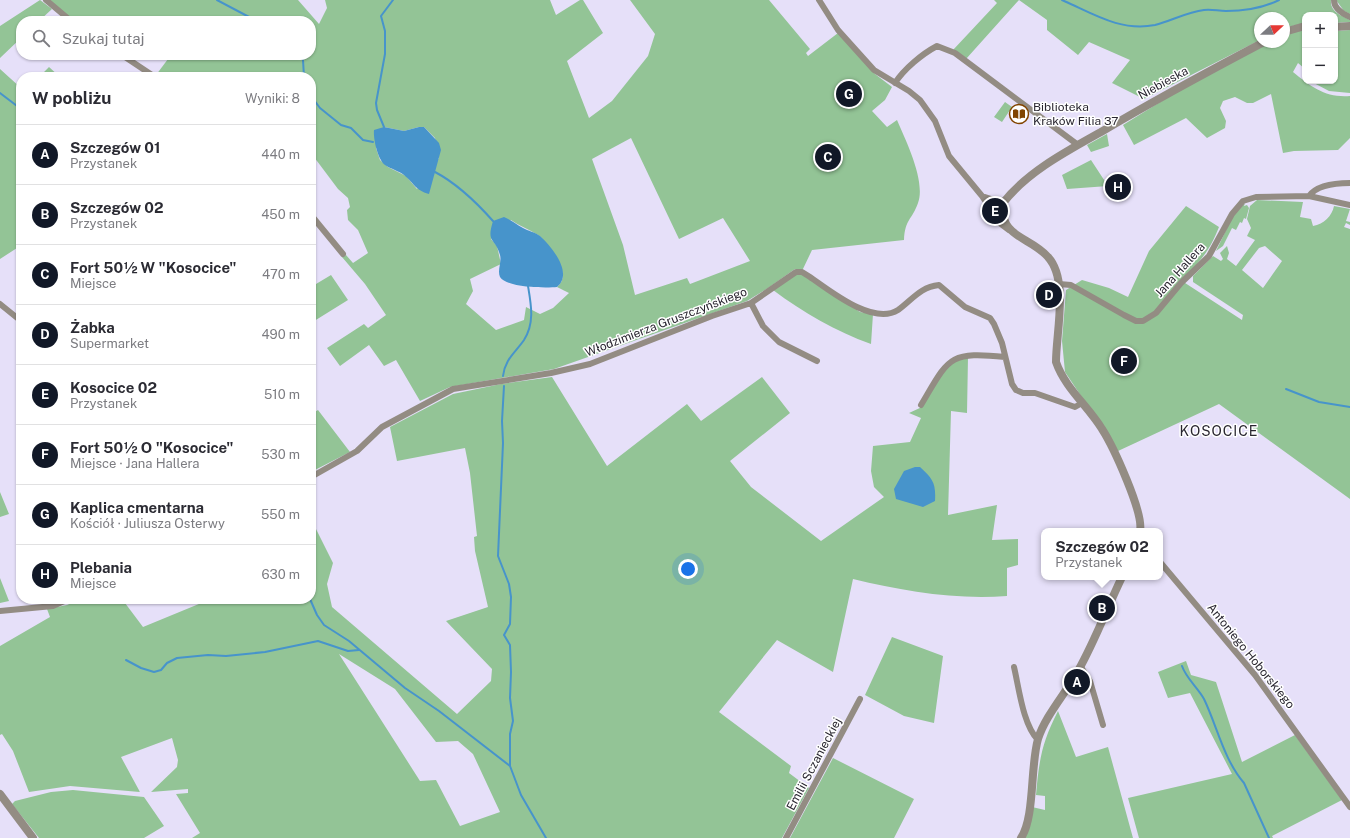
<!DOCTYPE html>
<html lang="pl">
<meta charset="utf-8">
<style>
:root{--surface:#fff;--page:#f7f7f7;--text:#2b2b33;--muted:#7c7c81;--line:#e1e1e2;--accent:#111827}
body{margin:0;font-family:"Public Sans",sans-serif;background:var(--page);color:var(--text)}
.controls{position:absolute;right:12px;top:12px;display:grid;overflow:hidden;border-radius:8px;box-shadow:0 1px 3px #0004}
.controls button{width:36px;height:36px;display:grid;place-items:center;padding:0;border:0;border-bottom:1px solid var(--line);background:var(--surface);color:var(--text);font:20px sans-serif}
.compass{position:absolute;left:1254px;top:12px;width:36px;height:36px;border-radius:50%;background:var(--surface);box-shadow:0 1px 3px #0004;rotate:68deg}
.you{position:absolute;left:688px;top:569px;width:14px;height:14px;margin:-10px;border:3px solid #fff;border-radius:50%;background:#1a73e8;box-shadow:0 0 0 6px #1a73e833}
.badge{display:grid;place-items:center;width:26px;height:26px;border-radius:50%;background:var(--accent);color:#fff;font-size:13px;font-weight:700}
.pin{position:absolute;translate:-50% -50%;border:2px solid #fff;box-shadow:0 1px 4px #0006}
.popup{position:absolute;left:1041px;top:528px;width:122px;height:52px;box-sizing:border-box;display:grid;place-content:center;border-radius:8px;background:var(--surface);filter:drop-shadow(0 1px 3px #0005);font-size:13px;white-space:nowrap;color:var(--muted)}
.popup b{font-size:15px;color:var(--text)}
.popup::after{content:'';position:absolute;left:50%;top:100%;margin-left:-8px;border:8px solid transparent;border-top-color:var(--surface)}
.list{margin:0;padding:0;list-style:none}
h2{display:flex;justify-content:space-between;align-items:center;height:52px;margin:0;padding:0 16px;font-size:17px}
h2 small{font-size:13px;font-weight:400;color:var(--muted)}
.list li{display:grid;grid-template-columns:26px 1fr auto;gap:12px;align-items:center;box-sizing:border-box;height:60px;padding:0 16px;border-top:1px solid var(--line)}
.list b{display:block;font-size:15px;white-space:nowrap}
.list p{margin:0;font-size:13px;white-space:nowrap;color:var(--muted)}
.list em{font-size:13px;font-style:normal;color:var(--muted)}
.icon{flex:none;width:22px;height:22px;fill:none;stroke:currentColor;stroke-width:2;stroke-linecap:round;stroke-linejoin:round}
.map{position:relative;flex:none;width:1350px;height:838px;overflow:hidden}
.search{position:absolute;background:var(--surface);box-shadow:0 1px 3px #0004;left:16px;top:16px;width:300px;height:44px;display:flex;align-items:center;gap:10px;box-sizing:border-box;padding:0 14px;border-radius:16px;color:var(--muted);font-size:15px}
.panel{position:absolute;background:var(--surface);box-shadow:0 1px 3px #0004;left:16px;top:72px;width:300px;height:532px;border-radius:16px}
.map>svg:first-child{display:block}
.green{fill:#93c496;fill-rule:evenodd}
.water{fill:#4794cb}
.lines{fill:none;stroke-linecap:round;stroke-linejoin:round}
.stream{stroke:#4794cb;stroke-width:2}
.minor{stroke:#938c83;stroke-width:6}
.tertiary{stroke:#938c83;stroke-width:8}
.labels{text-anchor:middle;stroke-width:3;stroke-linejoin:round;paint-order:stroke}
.street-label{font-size:12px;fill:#292630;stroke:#fff}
.poi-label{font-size:12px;fill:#292630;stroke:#fff;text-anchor:start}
.quarter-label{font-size:14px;letter-spacing:1px;fill:#292630;stroke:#fff}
</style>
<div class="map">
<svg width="1350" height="838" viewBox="0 0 1350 838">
<rect width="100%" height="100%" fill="#e6e0f9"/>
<path class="green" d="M 40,0 L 52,9 L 39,21 L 21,21 L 21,38 L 0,58 L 0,26 Z
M 49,0 L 298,0 L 319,24 L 327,8 L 325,0 L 550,0 L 556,15 L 580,0 L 583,0 L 603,33 L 567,61 L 589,118 L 612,101 L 648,56 L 655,34 L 630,0 L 769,0 L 810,49 L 806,53 L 808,56 L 838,33 L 875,74 L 892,87 L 885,100 L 872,111 L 887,127 L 897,120 C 906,141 926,181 918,203 C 912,220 905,219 904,240 L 812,250 L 802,271 L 795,269 L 768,288 L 747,301 L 554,369 L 450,387 L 420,401 L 396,360 L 384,366 L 369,345 L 340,366 L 327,348 L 364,324 L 368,328 L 386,315 L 365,284 L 342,257 L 346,255 L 353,263 L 368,253 L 358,230 L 348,220 L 347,210 L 350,207 L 348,198 L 338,189 L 311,153 L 311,77 L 159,77 L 156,75 L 171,55 L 311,55 L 311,21 L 137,21 L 134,19 L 132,21 L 74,21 ZM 384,127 L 404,131 L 419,127 L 424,127 L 435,138 L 439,158 L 417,189 L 406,176 L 388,167 L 380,160 L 376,148 ZM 631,138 L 679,239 L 723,218 L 750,261 L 690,284 L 687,278 L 635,295 L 623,245 L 592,159 ZM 511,220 C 519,226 529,229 538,235 C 542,237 545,243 548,247 C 556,257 571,275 557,287 L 569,293 L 553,308 L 540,314 L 526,307 L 524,320 L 496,330 L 466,304 L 473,291 L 470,279 L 501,264 L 497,246 L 491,239 Z
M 994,0 L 1019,0 L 966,59 L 953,50 L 997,3 Z
M 1019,0 L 1331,0 C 1330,12 1341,15 1350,20 L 1350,22 L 1335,23 L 1335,15 L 1305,15 L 1305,23 L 1284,28 L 1284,18 L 1260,18 L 1260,40 L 1144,99 L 1112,83 L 1130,60 L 1089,42 L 1078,55 L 1047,30 L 1047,20 Z
M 1336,0 L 1350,0 L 1350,14 L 1344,11 Z
M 1302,30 L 1305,30 L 1305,69 L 1298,63 L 1293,72 C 1311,87 1326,98 1350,96 L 1350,138 L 1338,150 L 1294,151 L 1283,153 L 1271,94 L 1253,103 L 1247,103 L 1235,97 L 1223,101 L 1220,108 L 1226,121 L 1225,128 L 1207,138 L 1186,118 L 1134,145 L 1123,125 L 1191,83 L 1271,42 L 1284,42 L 1284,35 Z
M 1350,30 L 1350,93 L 1329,91 L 1310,81 L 1335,81 L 1335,31 Z
M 49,67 L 60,77 L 39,77 Z
M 0,69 L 21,88 L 21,242 L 17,248 L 0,259 Z
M 1005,102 L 1012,107 L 1002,122 L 994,117 Z
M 1107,134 L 1109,146 L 1091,152 L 1087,145 Z
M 1091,160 L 1108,186 L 1067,189 L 1062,175 Z
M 1257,200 L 1303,202 L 1300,217 L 1311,219 L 1313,226 C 1324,224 1332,216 1334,206 L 1350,209 L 1346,221 L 1350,222 L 1350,225 L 1346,223 L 1344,227 L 1350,229 L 1350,499 L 1219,404 L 1118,451 L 1065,372 L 1062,341 L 1066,290 L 1082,280 L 1109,288 L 1128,297 L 1149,251 L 1186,206 L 1219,227 C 1213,242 1207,253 1196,265 C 1191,270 1186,274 1182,281 L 1242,320 L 1243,315 L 1193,282 L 1193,276 L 1213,256 L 1221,261 L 1223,259 L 1220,253 L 1227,246 L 1229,253 L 1227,259 L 1236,266 L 1255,240 L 1247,236 L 1251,228 L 1247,219 L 1250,206 ZM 1265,246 L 1282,261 L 1263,288 L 1242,270 L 1259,248 Z
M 1245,203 L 1244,206 L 1247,205 L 1249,208 L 1246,219 L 1244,218 L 1242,223 L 1240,222 L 1236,230 L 1232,228 L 1223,246 L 1216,251 L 1233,216 Z
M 796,274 L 804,275 L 860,312 L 873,314 L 871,344 C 835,331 804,313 773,290 Z
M 331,275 L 348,300 L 311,323 L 311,287 Z
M 968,357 L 967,413 L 951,411 L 948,515 L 997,505 L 992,540 L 1018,539 L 1018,565 L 1007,568 L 1007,596 C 955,600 903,591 853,579 L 833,672 L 777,640 L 719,712 L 791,766 L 789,773 L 809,788 L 782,838 L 192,838 L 200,833 L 176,794 L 188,793 L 188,789 L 151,792 L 177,767 L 178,760 L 172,738 L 121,757 L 140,792 L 70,786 L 29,792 L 13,751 L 2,734 L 0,735 L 0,646 L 50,617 L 47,609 L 67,605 L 81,599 L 122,599 L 143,627 L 211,599 L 311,599 L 311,519 L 333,563 L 327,584 L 332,607 L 457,714 L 491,681 L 492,669 L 446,621 L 488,607 L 475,551 L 474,537 L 477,536 L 470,473 L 465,448 L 397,461 L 390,427 L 453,394 L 501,384 L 552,377 L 607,466 L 687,404 L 701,421 L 762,377 L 790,413 L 730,461 L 751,487 L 821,541 L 884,497 L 874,487 L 871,471 L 873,446 L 910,442 L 921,418 L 909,413 L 922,407 L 949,363 ZM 339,654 L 395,689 L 436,742 L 458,741 L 473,754 L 500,812 L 460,826 L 436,780 L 420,781 Z
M 311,410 L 313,413 L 318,410 L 350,452 L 311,472 Z
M 0,492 L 9,514 L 0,517 Z
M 0,578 L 9,601 L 0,603 Z
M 892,637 L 943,656 L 934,723 L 904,716 L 865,695 Z
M 1186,661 L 1191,675 L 1216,682 L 1242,762 L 1295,735 L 1342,800 L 1272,836 L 1273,838 L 1139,838 L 1128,798 L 1232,774 L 1190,693 L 1168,698 L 1158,672 Z
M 1058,711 L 1076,757 L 1108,747 L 1133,838 L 1025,838 L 1032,807 L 1045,810 L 1045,796 L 1036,795 C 1039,760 1042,742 1058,711 Z
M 833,758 L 914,799 L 894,838 L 790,838 Z
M 73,790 L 144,797 L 164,826 L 144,838 L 39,838 L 12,804 L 15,801 L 51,792 Z"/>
<path class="water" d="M 384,127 L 404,131 L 419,127 L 424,127 L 439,143 L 441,150 L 429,194 C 415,190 415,184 404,175 C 399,171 391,169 385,165 C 378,160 373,139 374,130 Z
M 504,217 C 511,220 516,224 523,228 C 528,231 535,232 540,236 C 551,246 574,273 557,287 C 546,288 507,288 500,277 C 497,270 502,262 500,255 C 495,237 486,244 493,221 Z
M 915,467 L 920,467 C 933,479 936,483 935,501 L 923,507 L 896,499 L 894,489 L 904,471 Z"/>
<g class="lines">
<path class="stream" d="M 217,0 L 251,18 L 253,21
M 1062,0 C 1092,13 1120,32 1155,25 C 1171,21 1187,12 1204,10 C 1212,9 1218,11 1226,11 C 1243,11 1263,8 1279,0
M 300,55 L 303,60 L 304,77
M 0,93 L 21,109
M 311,96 L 320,108 L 341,125 L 351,128 L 363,140 L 373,142
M 384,127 L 377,110 L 376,103 L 385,54 L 385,31 L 381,16 L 393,0
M 435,172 C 456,183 477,203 493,221
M 503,376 C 505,359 515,353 524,340 C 535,323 531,304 528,286
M 504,386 L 502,421 L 503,443 L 498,556 L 509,584 L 511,597 L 510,624 L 504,635 L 510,645 L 511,672 L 510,698 L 513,721 L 510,734 L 510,766 L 521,795 L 546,838
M 1286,389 L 1319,402 L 1350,407
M 310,599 L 317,615 L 324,625 L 349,641 L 405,688 L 439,711 L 510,766
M 126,660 L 141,668 L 154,672 L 161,670 L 167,663 L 177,658 L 208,655 L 226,656 L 265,652 L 318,641 L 348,651 L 359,650
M 1182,666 C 1186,678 1198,688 1204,699 C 1217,726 1224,760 1244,783 L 1269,838"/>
<path class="minor" d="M 46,0 L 71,21
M 819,0 L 838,30 L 874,70 L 909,91 L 920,100 L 935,121 L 949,156 L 982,196 L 1001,224 L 1009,230
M 1334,0 C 1334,9 1343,14 1350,17
M 122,55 L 155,77
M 895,83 C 904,69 922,54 937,46 L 955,53 L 1078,145
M 982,196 L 1003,203
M 1309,196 C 1317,185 1337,183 1350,183
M 311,215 L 343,254
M 1059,284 L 1071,285 L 1124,315 L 1136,321 L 1143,321 L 1156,313 L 1181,283 L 1209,256 L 1232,214 L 1243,201 L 1256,197 L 1309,196 L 1350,205
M 751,303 L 763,326 L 779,342 L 817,361
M 0,304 L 21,321
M 921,405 C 949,358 948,351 1005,357
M 311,477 L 357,451 L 382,427 L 453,389 L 551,373 L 590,364 L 712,316 L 751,303 L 796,272 L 802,272 L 810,277 C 829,290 873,326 898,310 C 912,300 920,287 939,285 L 965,307 L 990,318 L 994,324 L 1002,343 L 1012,384 L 1016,390 L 1023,393 L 1035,393 L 1075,407 L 1082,403
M 1160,562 L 1255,675 L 1350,807
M 0,611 L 53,606 L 69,599
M 1014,667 C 1019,688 1023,725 1038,740
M 1081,667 L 1090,681 L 1103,725
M 786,838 L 860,699"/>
<path class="tertiary" d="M 1335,27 L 1350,26
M 1284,32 L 1305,26
M 1140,531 C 1144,513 1113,446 1102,429 C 1088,406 1065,388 1056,362 C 1056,332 1069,280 1048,257 C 1030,236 999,238 1003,203 C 1027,172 1067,151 1101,132 C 1155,100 1209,71 1264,42
M 0,794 L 33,838
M 1021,838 C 1035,817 1030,767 1038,739 C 1045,716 1066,693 1078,671 C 1095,641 1107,608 1122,577"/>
</g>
<defs>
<g id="library-ring" transform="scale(1)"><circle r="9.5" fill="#fff" stroke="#814401" stroke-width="1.5"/><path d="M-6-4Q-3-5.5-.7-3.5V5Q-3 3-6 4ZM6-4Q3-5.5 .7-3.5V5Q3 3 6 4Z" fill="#814401"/></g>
</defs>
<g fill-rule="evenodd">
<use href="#library-ring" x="1019" y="114"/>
</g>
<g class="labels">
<g class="street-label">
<text transform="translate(1163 83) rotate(-29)" y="4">Niebieska</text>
<text transform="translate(1180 270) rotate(-48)" y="4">Jana Hallera</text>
<text transform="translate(666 322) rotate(-21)" y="4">Włodzimierza Gruszczyńskiego</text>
<text transform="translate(1251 656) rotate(51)" y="4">Antoniego Hoborskiego</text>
<text transform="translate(814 764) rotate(-62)" y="4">Emilii Sczanieckiej</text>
</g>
<g class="poi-label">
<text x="1033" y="111">Biblioteka<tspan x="1033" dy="14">Kraków Filia 37</tspan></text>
</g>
<g class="quarter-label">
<text x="1219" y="436">KOSOCICE</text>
</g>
</g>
</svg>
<div class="controls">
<button>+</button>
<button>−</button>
</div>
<svg class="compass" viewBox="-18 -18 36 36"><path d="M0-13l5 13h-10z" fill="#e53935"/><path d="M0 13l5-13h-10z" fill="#7c7c81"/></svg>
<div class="you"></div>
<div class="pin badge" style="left:1077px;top:682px">A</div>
<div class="pin badge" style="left:1102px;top:608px">B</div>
<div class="popup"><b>Szczegów 02</b>Przystanek</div>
<div class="pin badge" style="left:828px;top:157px">C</div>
<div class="pin badge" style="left:1049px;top:295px">D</div>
<div class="pin badge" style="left:995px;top:211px">E</div>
<div class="pin badge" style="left:1124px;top:361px">F</div>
<div class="pin badge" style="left:849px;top:94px">G</div>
<div class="pin badge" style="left:1118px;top:187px">H</div>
<div class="search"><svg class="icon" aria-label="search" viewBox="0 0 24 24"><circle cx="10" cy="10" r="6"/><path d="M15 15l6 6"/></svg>Szukaj tutaj</div>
<section class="panel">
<h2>W pobliżu<small>Wyniki: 8</small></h2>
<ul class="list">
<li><span class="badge">A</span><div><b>Szczegów 01</b><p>Przystanek</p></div><em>440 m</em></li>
<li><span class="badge">B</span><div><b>Szczegów 02</b><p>Przystanek</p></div><em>450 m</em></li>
<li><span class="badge">C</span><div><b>Fort 50½ W &quot;Kosocice&quot;</b><p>Miejsce</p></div><em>470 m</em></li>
<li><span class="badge">D</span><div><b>Żabka</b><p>Supermarket</p></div><em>490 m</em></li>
<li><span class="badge">E</span><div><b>Kosocice 02</b><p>Przystanek</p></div><em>510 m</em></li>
<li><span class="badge">F</span><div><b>Fort 50½ O &quot;Kosocice&quot;</b><p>Miejsce · Jana Hallera</p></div><em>530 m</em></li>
<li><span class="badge">G</span><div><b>Kaplica cmentarna</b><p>Kościół · Juliusza Osterwy</p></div><em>550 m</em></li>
<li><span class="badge">H</span><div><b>Plebania</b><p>Miejsce</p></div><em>630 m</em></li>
</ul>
</section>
</div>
